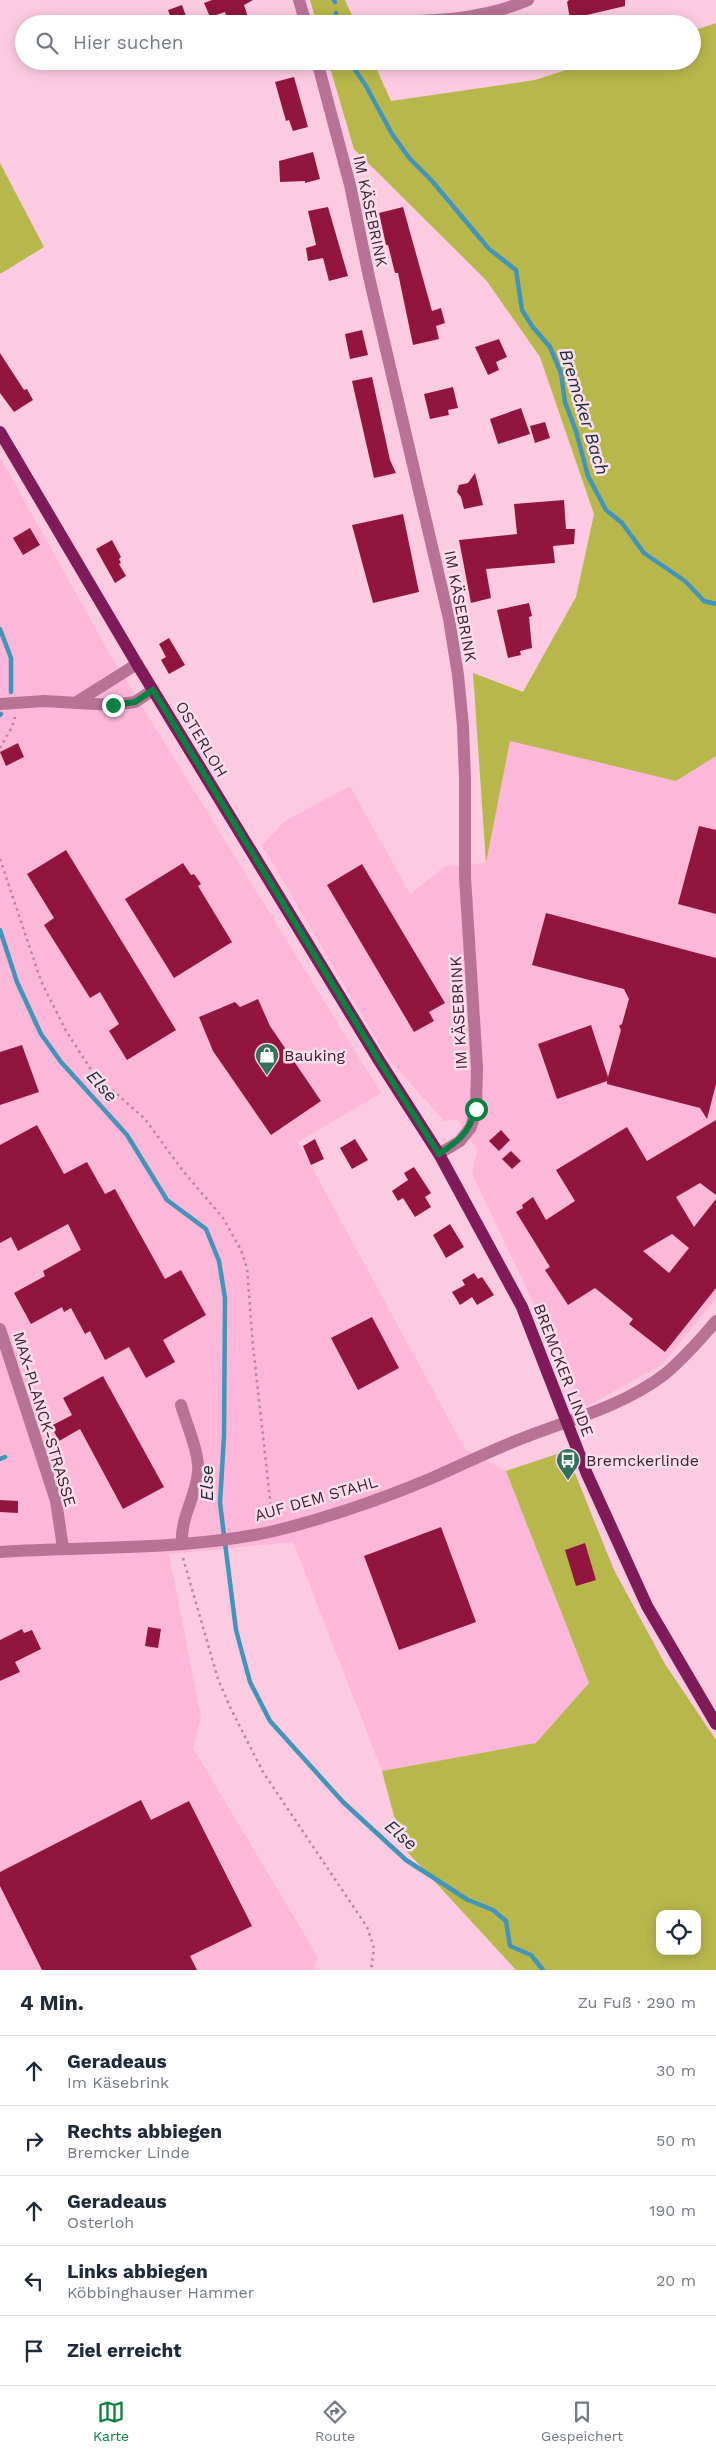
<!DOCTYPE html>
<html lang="de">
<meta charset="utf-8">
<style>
:root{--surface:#fff;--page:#f6f6f7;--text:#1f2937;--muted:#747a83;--line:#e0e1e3;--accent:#0b8043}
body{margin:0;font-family:"Work Sans",sans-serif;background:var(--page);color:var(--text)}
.controls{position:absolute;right:15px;bottom:15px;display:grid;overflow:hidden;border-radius:10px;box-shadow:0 2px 12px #0003}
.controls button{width:45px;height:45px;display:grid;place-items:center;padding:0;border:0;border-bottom:1px solid var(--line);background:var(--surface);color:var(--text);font:25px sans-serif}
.stop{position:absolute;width:15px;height:15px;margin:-11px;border:4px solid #0b8043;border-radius:50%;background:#fff}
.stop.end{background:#0b8043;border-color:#fff;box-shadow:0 1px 5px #0008}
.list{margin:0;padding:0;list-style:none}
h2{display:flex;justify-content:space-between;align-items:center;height:65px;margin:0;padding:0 20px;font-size:21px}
h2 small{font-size:16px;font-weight:400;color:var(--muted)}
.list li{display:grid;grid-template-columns:32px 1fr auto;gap:15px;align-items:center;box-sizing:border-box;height:70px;padding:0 20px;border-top:1px solid var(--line)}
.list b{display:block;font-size:19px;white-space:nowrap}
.list p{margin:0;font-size:16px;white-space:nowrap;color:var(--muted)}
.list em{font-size:16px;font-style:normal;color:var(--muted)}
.icon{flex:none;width:28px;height:28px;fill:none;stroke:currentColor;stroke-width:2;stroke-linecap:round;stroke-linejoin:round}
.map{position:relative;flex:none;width:716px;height:1970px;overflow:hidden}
.search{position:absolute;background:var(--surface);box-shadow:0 2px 12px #0003;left:15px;right:15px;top:15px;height:55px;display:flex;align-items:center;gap:12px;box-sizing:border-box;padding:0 18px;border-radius:28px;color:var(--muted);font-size:19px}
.sheet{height:415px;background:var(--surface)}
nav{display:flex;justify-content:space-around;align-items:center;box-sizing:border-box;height:70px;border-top:1px solid var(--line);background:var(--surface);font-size:14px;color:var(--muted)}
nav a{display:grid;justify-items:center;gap:2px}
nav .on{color:var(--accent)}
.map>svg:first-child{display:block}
.built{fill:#fdb7d9}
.green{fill:#b8b74c;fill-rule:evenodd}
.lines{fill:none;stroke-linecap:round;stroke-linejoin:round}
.stream{stroke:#4295b8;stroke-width:4.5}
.building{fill:#92153f;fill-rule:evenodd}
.path{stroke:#b1889c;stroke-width:2.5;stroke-dasharray:2.5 4;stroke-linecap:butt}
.minor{stroke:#b87296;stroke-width:12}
.major{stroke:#801b59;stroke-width:12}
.route{stroke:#0b8043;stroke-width:6}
.labels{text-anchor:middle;stroke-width:5;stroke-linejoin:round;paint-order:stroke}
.street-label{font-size:16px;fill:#402231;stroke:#ffdeed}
.poi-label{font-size:16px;fill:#402231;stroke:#ffdeed;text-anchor:start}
.water-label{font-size:18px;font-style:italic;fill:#17303c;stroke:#ffdeed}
</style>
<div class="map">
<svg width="716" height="1970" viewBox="0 0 716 1970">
<rect width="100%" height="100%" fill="#fccbe2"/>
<path class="built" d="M 0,457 L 111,656 L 381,1093 L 298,1142 L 465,1449 L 506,1471 L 589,1683 L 536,1743 L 382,1771 L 293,1542 L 169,1554 L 201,1717 L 193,1748 L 318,1957 L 313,1970 L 0,1970 Z
M 510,741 L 676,781 L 716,756 L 716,1298 L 663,1364 L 584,1408 L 472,1174 L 477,1150 L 457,1119 L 444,1121 L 386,1056 L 262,845 L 285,821 L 350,786 L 410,894 L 445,866 L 486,863 Z"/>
<path class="green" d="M 310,0 L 345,0 L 356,24 L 317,24 Z
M 716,23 L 716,756 L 676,781 L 510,741 L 486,863 L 473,673 L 523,692 L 576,597 L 594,514 L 540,357 L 486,280 L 354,149 L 328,61 L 373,61 L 391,101 L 535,80 L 594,61 L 692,61 L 692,31 Z
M 0,163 L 44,247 L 0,274 Z
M 566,1451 L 614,1570 L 665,1664 L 716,1740 L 716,1970 L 516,1970 L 402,1846 L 382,1771 L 536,1743 L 589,1683 L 506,1471 ZM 660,1914 L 697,1914 L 697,1951 L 660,1951 Z"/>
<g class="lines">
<path class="stream" d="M 334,0 L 335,2
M 336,13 L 336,24
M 349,61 L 366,86 L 392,134 L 410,159 L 432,181 L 489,249 L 516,270 L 522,310 L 532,326 L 550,347 L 561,373 L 565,402 L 576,431 L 588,476 L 606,510 L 622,523 L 644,553 L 685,581 L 704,601 L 716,604
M 0,629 L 11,658 L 11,692
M 0,715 L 1,714
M 0,930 L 17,982 L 41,1034 L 61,1062 L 127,1135 L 167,1200 L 206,1229 L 219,1261 L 225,1298 L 224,1436 L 220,1503 L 236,1630 L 250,1682 L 270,1721 L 343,1802 L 406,1860 L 468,1900 L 493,1910 L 506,1921 L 510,1946 L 531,1955 L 543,1970
M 0,1459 L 5,1457"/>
</g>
<path class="building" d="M 212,0 L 253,0 L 244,5 L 249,20 L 229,24 L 225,12 L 210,17 L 204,3 Z
M 569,0 L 625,0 L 625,6 L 570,19 L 567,2 Z
M 182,5 L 187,19 L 173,24 L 168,10 Z
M 294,77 L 308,127 L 293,131 L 289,120 L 286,121 L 275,82 Z
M 313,152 L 320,179 L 305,183 L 305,181 L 280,182 L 279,161 Z
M 328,207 L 348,276 L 329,281 L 323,258 L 308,261 L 306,248 L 316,245 L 308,211 Z
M 403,207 L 432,311 L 441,308 L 445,323 L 436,326 L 439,339 L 413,345 L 398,273 L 395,273 L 388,245 L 386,245 L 379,213 Z
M 362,330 L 368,355 L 350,359 L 345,334 Z
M 499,339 L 507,357 L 496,362 L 499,370 L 488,375 L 475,347 Z
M 0,353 L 24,390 L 27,389 L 33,400 L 14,412 L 0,393 Z
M 372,377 L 390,460 L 396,473 L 374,478 L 352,381 Z
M 453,387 L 458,408 L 448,410 L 449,415 L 430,419 L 424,394 Z
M 521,408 L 530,434 L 498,444 L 490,419 Z
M 545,422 L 550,438 L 535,443 L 530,426 Z
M 475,473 L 483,505 L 464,509 L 461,497 L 457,492 L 459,485 L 468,483 Z
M 564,500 L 566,529 L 575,529 L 574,544 L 553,546 L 555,563 L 486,569 L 491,598 L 471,603 L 459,540 L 517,534 L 514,504 Z
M 403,514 L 419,592 L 373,603 L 352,525 Z
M 30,528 L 40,545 L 23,555 L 13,538 Z
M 112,540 L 121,557 L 119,559 L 121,563 L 119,564 L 126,576 L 115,583 L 96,549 Z
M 529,603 L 532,616 L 529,617 L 532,648 L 520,651 L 521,655 L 508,658 L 497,610 Z
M 169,638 L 185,665 L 169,674 L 161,660 L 166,657 L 159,644 Z
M 18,743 L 24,757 L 6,766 L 0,752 Z
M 699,826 L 716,830 L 716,914 L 678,904 Z
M 66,850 L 176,1030 L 127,1060 L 109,1031 L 119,1024 L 100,992 L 90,998 L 44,925 L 54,918 L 27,874 Z
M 183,863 L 191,875 L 194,874 L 201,884 L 198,886 L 232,942 L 174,978 L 125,899 Z
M 362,864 L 445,1003 L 429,1012 L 434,1021 L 414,1032 L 327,885 Z
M 546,913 L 716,958 L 716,1084 L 707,1119 L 700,1108 L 607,1084 L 607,1081 L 557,1099 L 538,1044 L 591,1025 L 608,1077 L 621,1030 L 619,1026 L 622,1024 L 629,999 L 624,989 L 532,965 Z
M 258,999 L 270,1026 L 321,1101 L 271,1135 L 213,1051 L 199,1017 L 235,1002 L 240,1007 Z
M 22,1045 L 39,1092 L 0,1105 L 0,1052 Z
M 716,1120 L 716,1195 L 700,1183 L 676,1197 L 694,1227 L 716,1199 L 716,1288 L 665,1352 L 629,1324 L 633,1319 L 595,1288 L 568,1305 L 545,1270 L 550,1267 L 516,1212 L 523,1208 L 522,1205 L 533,1197 L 546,1220 L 575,1201 L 556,1170 L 627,1127 L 647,1161 ZM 672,1234 L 689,1248 L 669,1273 L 643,1251 Z
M 37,1125 L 64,1174 L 87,1162 L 105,1194 L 115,1189 L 165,1279 L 181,1270 L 206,1315 L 163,1340 L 175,1362 L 146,1378 L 129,1347 L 105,1360 L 90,1331 L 85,1334 L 71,1308 L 64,1312 L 62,1307 L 31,1324 L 14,1293 L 45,1276 L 43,1271 L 81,1250 L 68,1224 L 18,1251 L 11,1237 L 0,1243 L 0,1145 Z
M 501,1130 L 510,1140 L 499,1151 L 489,1141 Z
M 315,1139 L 324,1159 L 311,1165 L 303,1146 Z
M 355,1139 L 368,1160 L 352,1169 L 340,1148 Z
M 511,1151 L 521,1161 L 512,1169 L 502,1159 Z
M 414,1167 L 431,1193 L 425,1197 L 431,1207 L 415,1217 L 403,1198 L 398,1201 L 392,1191 L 408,1180 L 404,1173 Z
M 450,1224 L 464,1247 L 446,1258 L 433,1235 Z
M 474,1273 L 478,1279 L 482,1277 L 494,1295 L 477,1305 L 472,1297 L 460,1305 L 452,1292 L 465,1285 L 462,1280 Z
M 372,1317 L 399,1368 L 358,1390 L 331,1338 Z
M 103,1376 L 164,1487 L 123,1509 L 80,1429 L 59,1441 L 51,1426 L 72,1415 L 63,1398 Z
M 0,1500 L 18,1501 L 18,1513 L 0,1512 Z
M 441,1527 L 476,1622 L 399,1650 L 364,1556 Z
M 585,1543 L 596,1580 L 576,1586 L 565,1550 Z
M 148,1627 L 161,1629 L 158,1648 L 145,1646 Z
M 22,1629 L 24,1633 L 32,1630 L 41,1649 L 15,1662 L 20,1672 L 0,1681 L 0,1640 Z
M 141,1800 L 151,1820 L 189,1801 L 252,1926 L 190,1956 L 197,1970 L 42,1970 L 0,1886 L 0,1872 Z"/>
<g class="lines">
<path class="path" d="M 0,748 L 12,727 L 15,717
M 0,859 L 41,981 L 66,1031 L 94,1074 L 145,1119 L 183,1171 L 223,1218 L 241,1250 L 247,1268 L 253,1346 L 272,1517
M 183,1558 L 218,1679 L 231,1709 L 263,1772 L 367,1927 L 374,1948 L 371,1970"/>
<path class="minor" d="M 299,0 L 306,24
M 378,22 C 430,21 480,21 528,0
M 317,61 L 350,185 L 369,277 L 449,619 L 458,675 L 463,726 L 465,779 L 465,877 L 477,1067 L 476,1109 L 471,1127 L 460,1141 L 439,1154
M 75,703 L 137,664
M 0,704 L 44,701 L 113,705 L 135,702 L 153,690
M 0,1329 L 56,1501 L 63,1548
M 181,1405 C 186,1423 200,1454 198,1472 C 196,1497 180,1518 182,1544
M 0,1552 C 91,1546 185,1551 274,1531 C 327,1518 382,1499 432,1478 C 459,1466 486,1453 513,1442 C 564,1421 621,1408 665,1374 C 684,1358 700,1340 716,1321"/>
<path class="major" d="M 0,432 L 137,664 L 380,1062 L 439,1154 L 522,1307 L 587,1474 L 647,1606 L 716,1724"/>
</g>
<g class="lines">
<path class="route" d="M 113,705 L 135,702 L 153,690 L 380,1062 L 439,1154 C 460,1140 468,1134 476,1109"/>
</g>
<defs>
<g id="shop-pin" transform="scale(1.25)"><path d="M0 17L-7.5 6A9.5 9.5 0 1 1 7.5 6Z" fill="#34705b" stroke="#ffdeed"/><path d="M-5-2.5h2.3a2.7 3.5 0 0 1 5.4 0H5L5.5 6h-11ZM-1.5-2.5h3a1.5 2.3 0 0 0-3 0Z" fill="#fff"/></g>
<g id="bus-pin" transform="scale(1.25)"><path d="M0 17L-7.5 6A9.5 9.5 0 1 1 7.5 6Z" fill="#34705b" stroke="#ffdeed"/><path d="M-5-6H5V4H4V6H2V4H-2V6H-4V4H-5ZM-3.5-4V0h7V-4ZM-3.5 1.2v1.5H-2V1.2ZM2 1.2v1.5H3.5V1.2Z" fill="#fff"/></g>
</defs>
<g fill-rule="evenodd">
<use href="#shop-pin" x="267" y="1055"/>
<use href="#bus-pin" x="568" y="1460"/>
</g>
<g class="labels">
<g class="street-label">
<text transform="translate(371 211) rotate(78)" y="6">IM KÄSEBRINK</text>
<text transform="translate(461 606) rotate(79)" y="6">IM KÄSEBRINK</text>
<text transform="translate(202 739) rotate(59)" y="6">OSTERLOH</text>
<text transform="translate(458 1013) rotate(-93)" y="6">IM KÄSEBRINK</text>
<text transform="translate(564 1370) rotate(69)" y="6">BREMCKER LINDE</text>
<text transform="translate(45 1419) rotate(73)" y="6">MAX-PLANCK-STRASSE</text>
<text transform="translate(316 1498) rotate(-16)" y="6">AUF DEM STAHL</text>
</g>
<g class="poi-label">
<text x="284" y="1061">Bauking</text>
<text x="586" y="1466">Bremckerlinde</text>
</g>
<g class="water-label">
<text transform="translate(584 412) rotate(73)" y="6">Bremcker Bach</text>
<text transform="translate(102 1086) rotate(48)" y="6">Else</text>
<text transform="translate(207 1483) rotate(-90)" y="6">Else</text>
<text transform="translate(401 1835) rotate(41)" y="6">Else</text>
</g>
</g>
</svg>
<div class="controls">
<button><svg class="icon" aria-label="locate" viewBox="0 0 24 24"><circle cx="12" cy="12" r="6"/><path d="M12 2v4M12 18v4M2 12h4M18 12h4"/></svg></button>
</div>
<div class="stop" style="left:476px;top:1109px"></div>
<div class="stop end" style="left:113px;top:705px"></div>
<div class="search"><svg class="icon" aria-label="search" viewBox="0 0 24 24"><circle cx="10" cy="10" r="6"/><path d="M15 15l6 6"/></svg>Hier suchen</div>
</div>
<section class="sheet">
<h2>4 Min.<small>Zu Fuß · 290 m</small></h2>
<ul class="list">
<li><svg class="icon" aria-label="ahead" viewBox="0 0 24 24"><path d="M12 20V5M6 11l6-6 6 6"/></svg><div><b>Geradeaus</b><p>Im Käsebrink</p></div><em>30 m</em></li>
<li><svg class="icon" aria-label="right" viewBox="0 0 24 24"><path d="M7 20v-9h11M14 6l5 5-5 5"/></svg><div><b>Rechts abbiegen</b><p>Bremcker Linde</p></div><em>50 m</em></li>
<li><svg class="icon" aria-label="ahead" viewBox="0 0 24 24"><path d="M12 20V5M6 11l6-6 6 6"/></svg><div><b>Geradeaus</b><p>Osterloh</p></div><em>190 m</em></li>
<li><svg class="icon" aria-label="left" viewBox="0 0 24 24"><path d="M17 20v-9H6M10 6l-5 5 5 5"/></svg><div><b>Links abbiegen</b><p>Köbbinghauser Hammer</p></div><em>20 m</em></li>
<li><svg class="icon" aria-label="arrive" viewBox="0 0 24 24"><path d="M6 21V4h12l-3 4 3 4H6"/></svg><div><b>Ziel erreicht</b></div></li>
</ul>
</section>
<nav>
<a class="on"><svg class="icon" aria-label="map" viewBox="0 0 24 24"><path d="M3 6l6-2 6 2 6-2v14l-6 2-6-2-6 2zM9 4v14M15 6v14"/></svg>Karte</a>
<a><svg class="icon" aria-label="directions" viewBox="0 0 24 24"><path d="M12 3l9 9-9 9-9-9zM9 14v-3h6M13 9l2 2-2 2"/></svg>Route</a>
<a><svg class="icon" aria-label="saved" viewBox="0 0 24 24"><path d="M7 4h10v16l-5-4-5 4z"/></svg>Gespeichert</a>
</nav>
